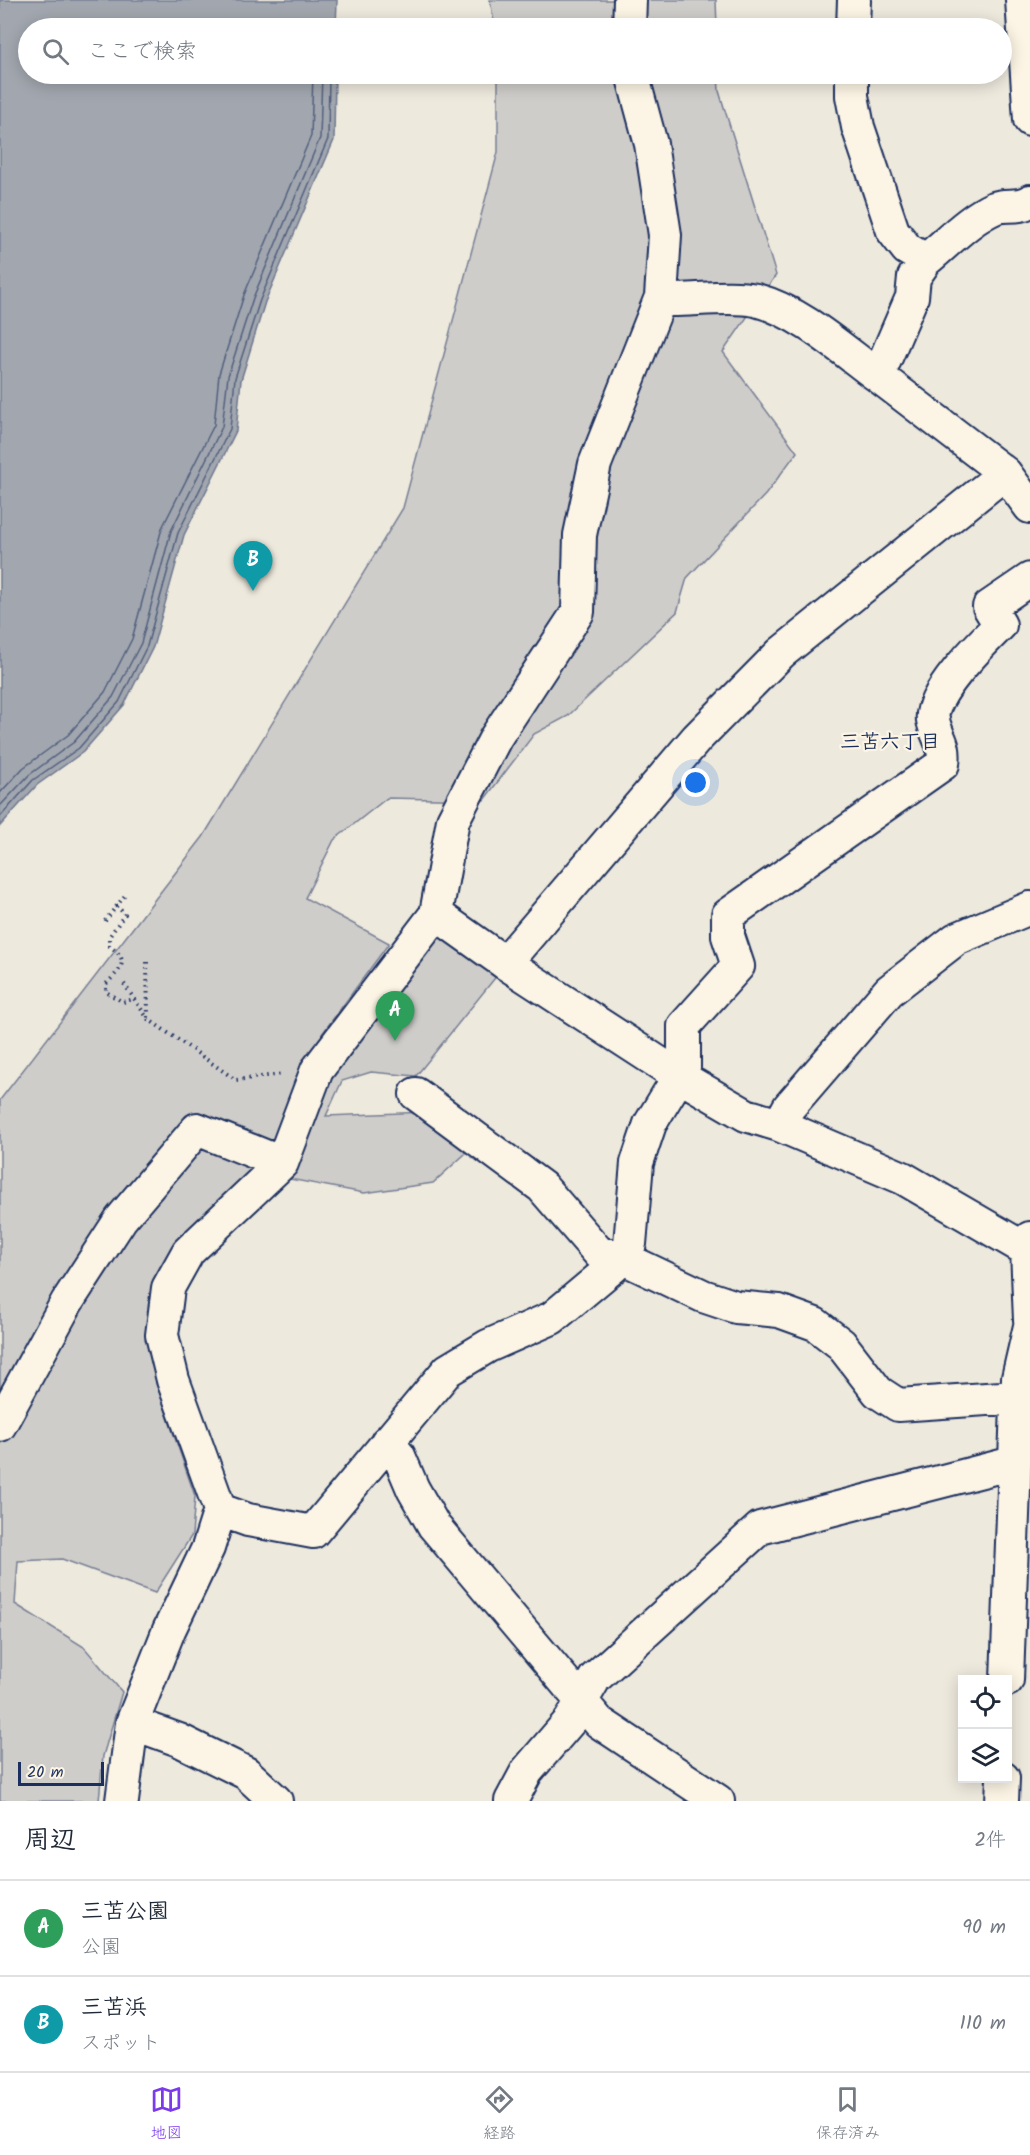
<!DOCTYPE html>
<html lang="ja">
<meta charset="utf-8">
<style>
:root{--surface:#fff;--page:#f2f2f3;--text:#1f2937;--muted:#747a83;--line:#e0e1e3;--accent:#7c3aed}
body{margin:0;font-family:Kalam,"Klee One",sans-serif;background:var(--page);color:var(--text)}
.controls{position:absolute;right:18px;bottom:18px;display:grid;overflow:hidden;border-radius:0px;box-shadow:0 3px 15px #0003}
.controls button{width:54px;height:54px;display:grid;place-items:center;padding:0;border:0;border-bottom:2px solid var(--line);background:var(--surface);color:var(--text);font:30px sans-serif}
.scale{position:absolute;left:18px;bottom:15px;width:86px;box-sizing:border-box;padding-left:6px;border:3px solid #1b2f5e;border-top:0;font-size:16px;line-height:21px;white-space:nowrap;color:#1b2f5e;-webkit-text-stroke:4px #fcf5e5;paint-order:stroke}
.you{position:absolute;left:696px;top:783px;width:21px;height:21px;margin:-15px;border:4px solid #fff;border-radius:50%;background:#1a73e8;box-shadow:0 0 0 9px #1a73e833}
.badge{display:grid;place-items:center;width:39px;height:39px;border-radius:50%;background:var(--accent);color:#fff;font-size:20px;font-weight:700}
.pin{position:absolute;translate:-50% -50px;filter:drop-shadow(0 2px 3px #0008)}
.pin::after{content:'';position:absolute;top:32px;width:21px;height:18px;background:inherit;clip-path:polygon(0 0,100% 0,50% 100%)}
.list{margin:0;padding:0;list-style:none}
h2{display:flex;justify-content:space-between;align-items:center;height:78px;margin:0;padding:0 24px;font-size:26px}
h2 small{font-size:20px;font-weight:400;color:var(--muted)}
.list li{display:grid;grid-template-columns:39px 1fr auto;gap:18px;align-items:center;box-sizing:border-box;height:96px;padding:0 24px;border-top:2px solid var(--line)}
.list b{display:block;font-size:22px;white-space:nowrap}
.list p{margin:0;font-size:20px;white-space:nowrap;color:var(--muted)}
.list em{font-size:20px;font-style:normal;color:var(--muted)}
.icon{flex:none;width:33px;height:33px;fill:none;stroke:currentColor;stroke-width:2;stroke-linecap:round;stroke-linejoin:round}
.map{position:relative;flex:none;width:1030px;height:1801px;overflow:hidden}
.search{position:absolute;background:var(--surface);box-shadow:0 3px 15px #0003;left:18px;right:18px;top:18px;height:66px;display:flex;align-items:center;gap:15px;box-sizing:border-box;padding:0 21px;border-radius:33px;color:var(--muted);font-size:22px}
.sheet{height:270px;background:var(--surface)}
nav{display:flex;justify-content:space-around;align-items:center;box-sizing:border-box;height:84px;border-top:2px solid var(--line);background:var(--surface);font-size:16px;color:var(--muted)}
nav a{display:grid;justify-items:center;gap:3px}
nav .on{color:var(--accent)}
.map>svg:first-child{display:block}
.green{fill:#cfcdca;stroke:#757e94;stroke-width:1.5}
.water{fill:#a2a7af;stroke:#6c778f;stroke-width:1.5}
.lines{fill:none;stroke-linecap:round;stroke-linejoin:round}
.shore{stroke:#515f7e;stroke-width:1.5}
.street-casing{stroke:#1b2f5e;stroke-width:36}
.path{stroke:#1b2f5e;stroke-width:4;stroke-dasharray:1.5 4.5;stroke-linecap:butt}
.street{stroke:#fcf5e5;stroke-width:32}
.labels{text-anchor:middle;stroke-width:4.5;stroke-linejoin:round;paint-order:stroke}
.neighbourhood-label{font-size:20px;font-weight:bold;fill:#1b2f5e;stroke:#fcf5e5}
</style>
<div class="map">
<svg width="1030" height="1801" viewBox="0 0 1030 1801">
<rect width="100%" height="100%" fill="#eee9dd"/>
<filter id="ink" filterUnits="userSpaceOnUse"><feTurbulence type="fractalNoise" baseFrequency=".0167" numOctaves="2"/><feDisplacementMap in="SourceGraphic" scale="12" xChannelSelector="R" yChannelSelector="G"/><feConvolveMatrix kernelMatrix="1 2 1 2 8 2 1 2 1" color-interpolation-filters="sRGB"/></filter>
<g filter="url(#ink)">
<path class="green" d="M 490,0 L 716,0 L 717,28 L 495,28 Z
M 498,74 L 718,74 L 719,91 L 776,275 L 723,352 L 797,452 L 766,494 L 687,578 L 677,612 L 568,716 L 534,734 L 484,800 L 387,798 L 334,840 L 305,898 L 389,943 L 322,1034 L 324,1071 L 436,921 L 503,968 L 416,1076 L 371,1072 L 342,1081 L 326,1116 L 452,1111 L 465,1154 L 433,1183 L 364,1193 L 253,1172 L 160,1270 L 156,1383 L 195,1496 L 192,1535 L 155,1593 L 62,1559 L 18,1561 L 15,1604 L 84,1647 L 122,1692 L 103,1756 L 99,1801 L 0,1801 L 0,1100 L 203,837 L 403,508 L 498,152 Z"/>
<path class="water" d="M 0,0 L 337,0 L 336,28 L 28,28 L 28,74 L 335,74 L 334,140 L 265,302 L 241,380 L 236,431 L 184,535 L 153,647 L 124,705 L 83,752 L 37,785 L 0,826 Z"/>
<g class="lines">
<path class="shore" d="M 0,793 L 23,768 L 68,735 L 105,692 L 132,639 L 162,528 L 214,425 L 219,374 L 244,295 L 311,136 L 313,74
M 0,806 L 29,775 L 74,742 L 113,697 L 141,643 L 171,531 L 222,427 L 228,376 L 253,298 L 320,138 L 322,74
M 0,817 L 33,780 L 79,748 L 119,702 L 147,646 L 178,533 L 230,429 L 235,378 L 260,300 L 328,139 L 329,74"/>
<g class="street-casing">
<path id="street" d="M 1022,0 L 1030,120
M 629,28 L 630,0
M 853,28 L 854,0
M 852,74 L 852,96 L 858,127 L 893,231 L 907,249 L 926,260 L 914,277 L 912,297 L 878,376 L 1005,473 L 1030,507
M 926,260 C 947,243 969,219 994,208 C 1006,203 1018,209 1030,201
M 661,297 L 672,300 C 696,300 733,295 756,300 C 801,312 841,349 878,376
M 436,914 L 505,963 L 679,1076 L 746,1115 L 779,1125 L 903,1178 L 1027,1250
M 505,963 L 697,738 L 781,653 L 1005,473
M 416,1094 L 542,1187 L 599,1253 L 621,1257 L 703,1296 L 736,1307 L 779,1311 L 815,1324 L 841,1344 L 878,1392 L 898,1405 L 1016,1397
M 779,1125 L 789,1107 L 889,991 L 956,939 L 1030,908
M 1030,1238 L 1027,1250 L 1030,1320
M 0,1425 L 67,1302 L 121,1219 L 197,1129 L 282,1163
M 387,1442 L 399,1456 L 413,1489 L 434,1526 L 599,1722 L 718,1801
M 220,1510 L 248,1520 L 313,1532 L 448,1370 L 488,1346 L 552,1318 L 613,1267 L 630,1244 L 637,1163 L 650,1124 L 684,1068 L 684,1026 L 738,966 L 728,936 L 728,915 L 943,764 C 946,743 937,739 933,720 C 928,696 983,642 1000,625 L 989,607 L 1030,579
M 1007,1680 L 1018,1378 L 1030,1326
M 132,1723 L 179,1740 L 246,1773 L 276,1801
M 122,1801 L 132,1723 L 169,1630 L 208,1548 L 220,1510 L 173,1380 L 162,1335 L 168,1288 L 188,1252 L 282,1163 L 317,1070 L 436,914 L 453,820 L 496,737 L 578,612 L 580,535 L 595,464 L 661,297 L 665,235 L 651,144 L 632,74
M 511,1801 L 527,1771 L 570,1721 L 595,1678 L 760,1528 L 1013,1463
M 1002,1801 L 1003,1778"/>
</g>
<path class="path" d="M 116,906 L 125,914 L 109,937 L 109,946 C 131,960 121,969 106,984 L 106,992 L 123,1002 L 134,999
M 105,921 L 126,894
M 147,962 L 148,1018
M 124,984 L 148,1019 L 236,1080 L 283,1074"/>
<use href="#street" class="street"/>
</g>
</g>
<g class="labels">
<g class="neighbourhood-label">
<text x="890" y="748">三苫六丁目</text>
</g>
</g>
</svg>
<div class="controls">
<button><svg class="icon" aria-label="locate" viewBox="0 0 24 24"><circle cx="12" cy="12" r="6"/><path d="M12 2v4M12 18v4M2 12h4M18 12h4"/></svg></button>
<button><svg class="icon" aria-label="layers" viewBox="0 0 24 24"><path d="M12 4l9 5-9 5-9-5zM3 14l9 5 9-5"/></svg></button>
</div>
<div class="scale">20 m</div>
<div class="you"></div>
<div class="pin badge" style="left:395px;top:1041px;background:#2e9e5b">A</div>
<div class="pin badge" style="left:253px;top:591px;background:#0f9aa8">B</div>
<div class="search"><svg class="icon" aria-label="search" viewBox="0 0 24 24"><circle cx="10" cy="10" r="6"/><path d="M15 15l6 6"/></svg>ここで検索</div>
</div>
<section class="sheet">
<h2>周辺<small>2件</small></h2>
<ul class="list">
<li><span class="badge" style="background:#2e9e5b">A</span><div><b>三苫公園</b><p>公園</p></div><em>90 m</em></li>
<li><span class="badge" style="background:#0f9aa8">B</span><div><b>三苫浜</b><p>スポット</p></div><em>110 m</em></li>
</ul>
</section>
<nav>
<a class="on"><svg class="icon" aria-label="map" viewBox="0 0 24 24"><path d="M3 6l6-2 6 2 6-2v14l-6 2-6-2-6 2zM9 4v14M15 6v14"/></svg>地図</a>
<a><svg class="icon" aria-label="directions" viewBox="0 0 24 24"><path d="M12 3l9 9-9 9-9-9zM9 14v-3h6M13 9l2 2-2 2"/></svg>経路</a>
<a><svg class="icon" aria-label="saved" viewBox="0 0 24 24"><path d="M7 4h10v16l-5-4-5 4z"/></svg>保存済み</a>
</nav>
